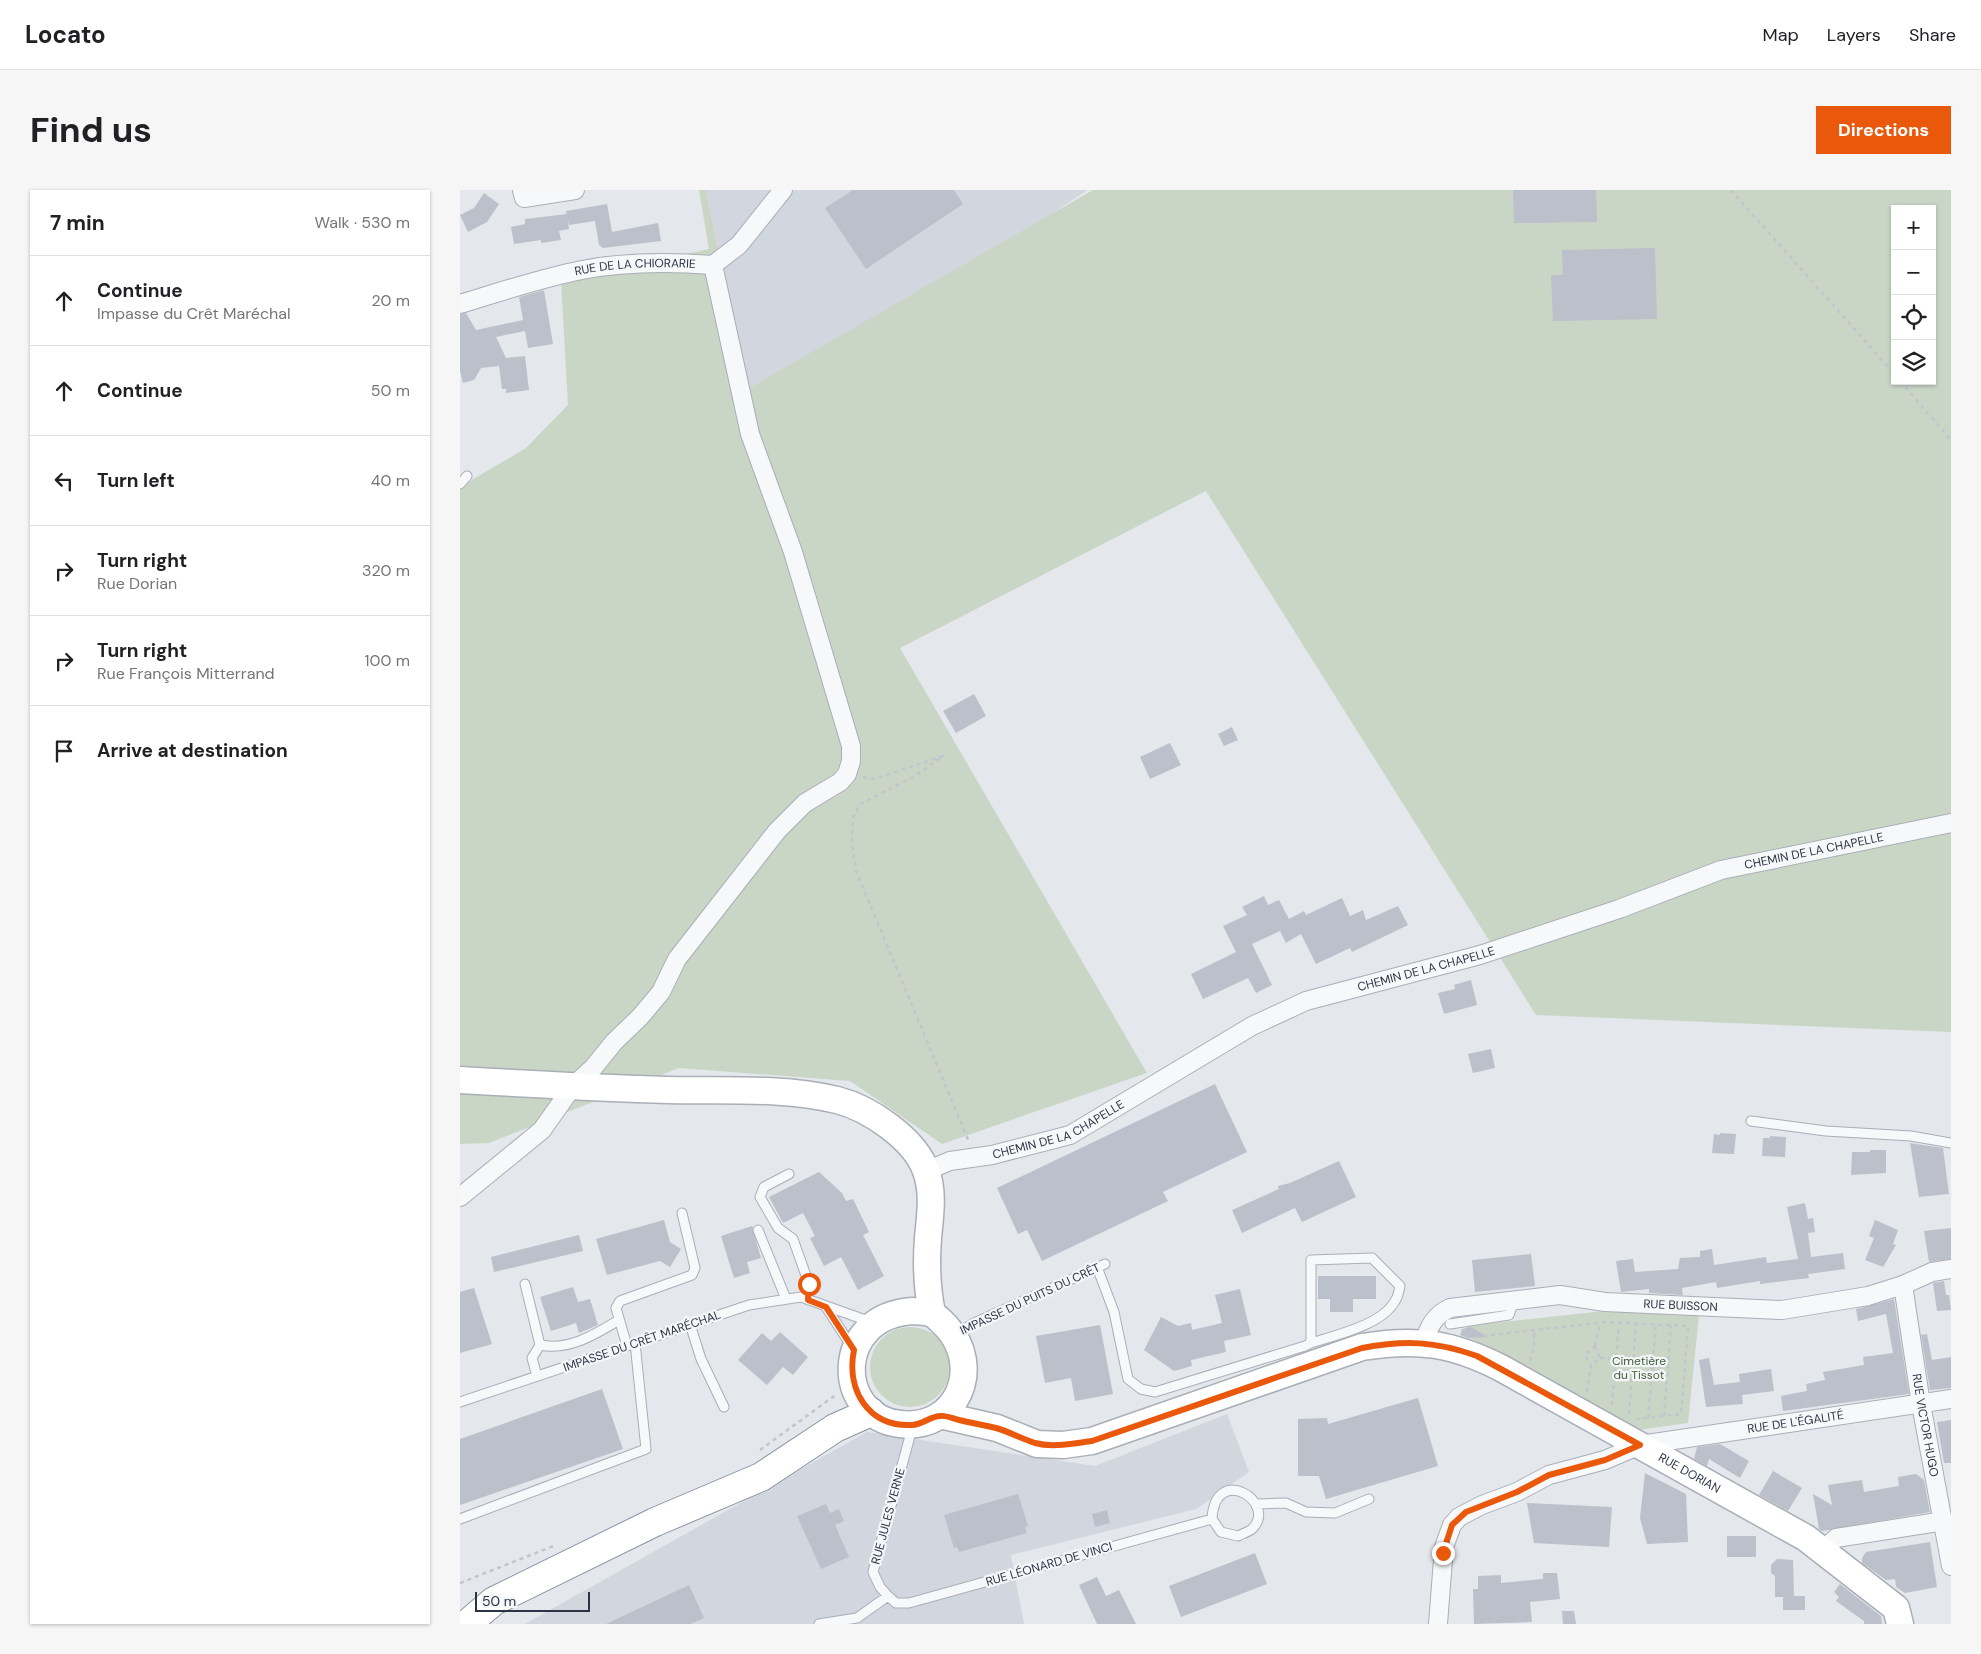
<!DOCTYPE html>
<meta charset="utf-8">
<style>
:root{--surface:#fff;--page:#f6f6f6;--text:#202124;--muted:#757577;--line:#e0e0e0;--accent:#ea580c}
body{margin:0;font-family:"DM Sans",sans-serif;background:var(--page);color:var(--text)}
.controls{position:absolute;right:15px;top:15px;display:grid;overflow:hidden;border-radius:0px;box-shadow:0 1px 4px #0004}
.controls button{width:45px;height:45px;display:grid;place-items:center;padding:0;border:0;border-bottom:1px solid var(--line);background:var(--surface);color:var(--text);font:25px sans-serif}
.scale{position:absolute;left:15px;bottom:12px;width:115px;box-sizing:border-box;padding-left:5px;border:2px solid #2b3445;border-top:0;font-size:14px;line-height:18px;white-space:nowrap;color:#2b3445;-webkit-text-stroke:4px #f4f6f9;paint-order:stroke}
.stop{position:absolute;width:15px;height:15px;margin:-11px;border:4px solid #ea580c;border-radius:50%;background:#fff}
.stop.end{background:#ea580c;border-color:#fff;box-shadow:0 1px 5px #0008}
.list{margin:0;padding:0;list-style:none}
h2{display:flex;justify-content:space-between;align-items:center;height:65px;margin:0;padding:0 20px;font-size:21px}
h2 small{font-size:16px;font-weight:400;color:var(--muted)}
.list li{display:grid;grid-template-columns:32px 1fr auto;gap:15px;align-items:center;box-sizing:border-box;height:90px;padding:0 20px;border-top:1px solid var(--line)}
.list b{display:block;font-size:19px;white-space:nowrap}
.list p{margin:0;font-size:16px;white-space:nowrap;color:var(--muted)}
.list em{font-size:16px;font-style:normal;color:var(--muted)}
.icon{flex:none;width:28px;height:28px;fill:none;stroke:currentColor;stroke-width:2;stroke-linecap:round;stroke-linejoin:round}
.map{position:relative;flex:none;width:1491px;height:1434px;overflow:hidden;border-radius:0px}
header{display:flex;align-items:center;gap:30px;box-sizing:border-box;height:70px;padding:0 25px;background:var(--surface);border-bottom:1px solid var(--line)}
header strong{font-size:24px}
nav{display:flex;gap:28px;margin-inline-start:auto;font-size:18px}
.intro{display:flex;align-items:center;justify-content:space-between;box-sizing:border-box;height:120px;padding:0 30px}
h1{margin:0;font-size:35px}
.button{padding:12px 22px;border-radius:0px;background:var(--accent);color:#fff;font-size:18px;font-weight:700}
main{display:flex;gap:30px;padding:0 30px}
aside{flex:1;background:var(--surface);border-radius:0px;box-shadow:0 1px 4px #0004}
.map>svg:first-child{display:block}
.built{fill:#d2d6de}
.green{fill:#c9d6c5;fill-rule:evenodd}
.building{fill:#bbc0ca}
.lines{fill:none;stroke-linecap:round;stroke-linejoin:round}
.service-casing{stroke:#a9aeb7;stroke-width:11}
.minor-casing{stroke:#a9aeb7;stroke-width:20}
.secondary-casing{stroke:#a9aeb7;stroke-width:29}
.trunk-casing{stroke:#8b94a3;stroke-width:30}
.path{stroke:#c2c5cb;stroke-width:2.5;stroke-dasharray:4 4;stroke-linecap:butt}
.service{stroke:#f7f8fa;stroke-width:9}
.minor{stroke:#f7f8fa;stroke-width:18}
.secondary{stroke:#fff;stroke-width:26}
.trunk{stroke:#fff;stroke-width:28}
.route{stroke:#ea580c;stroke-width:6}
.labels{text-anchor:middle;stroke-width:4.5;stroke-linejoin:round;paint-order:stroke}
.street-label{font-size:12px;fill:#2b3445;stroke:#f4f6f9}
.park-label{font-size:12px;fill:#3f6138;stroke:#f4f6f9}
</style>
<header>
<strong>Locato</strong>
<nav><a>Map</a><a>Layers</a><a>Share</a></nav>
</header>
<div class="intro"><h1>Find us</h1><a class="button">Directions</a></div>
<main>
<aside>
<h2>7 min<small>Walk · 530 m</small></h2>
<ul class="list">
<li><svg class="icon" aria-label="ahead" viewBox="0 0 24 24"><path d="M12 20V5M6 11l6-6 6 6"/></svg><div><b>Continue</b><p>Impasse du Crêt Maréchal</p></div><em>20 m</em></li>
<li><svg class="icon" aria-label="ahead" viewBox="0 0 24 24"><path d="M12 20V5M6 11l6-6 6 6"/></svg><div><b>Continue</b></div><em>50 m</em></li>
<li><svg class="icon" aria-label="left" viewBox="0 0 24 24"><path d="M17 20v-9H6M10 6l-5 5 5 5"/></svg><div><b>Turn left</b></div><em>40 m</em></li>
<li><svg class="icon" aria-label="right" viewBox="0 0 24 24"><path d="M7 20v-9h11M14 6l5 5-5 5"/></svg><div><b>Turn right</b><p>Rue Dorian</p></div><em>320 m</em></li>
<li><svg class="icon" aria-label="right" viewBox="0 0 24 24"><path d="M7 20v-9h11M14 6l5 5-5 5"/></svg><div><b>Turn right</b><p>Rue François Mitterrand</p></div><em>100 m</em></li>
<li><svg class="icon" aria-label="arrive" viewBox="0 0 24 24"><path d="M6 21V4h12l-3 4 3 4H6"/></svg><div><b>Arrive at destination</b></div></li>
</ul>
</aside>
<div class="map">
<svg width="1491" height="1434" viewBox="0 0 1491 1434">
<rect width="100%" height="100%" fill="#e4e7ec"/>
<path class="built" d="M 246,0 L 627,0 L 574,36 L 286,201 Z
M 767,1224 L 789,1282 L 736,1319 L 551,1365 L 564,1434 L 65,1434 L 407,1242 L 635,1276 Z"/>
<path class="green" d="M 239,0 L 246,0 L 286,200 L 633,0 L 1491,0 L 1491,842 L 1076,825 L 746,301 L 440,458 L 687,883 L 482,954 L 390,891 L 219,878 L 29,953 L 0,954 L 0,297 L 66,258 L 108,215 L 101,91 L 249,59 ZM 1435,19 L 1472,19 L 1472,191 L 1435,191 Z
M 1144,1121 L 1239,1125 L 1228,1233 L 1178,1240 L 1003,1144 L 1007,1136 Z
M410 1177a40 40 0 1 1 80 0a40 40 0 1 1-80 0Z"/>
<path class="building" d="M 393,0 L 494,0 L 503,14 L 406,79 L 365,18 Z
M 1053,0 L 1136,0 L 1137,32 L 1054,33 Z
M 24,3 L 39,14 L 27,32 L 8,42 L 0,25 L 14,18 Z
M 147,14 L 152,42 L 198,33 L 201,51 L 143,58 L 139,55 L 135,31 L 109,35 L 106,21 Z
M 107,24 L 109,39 L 99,41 L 101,50 L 81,53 L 81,50 L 54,54 L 51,37 L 65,34 L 65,29 Z
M 1195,58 L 1197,129 L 1093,131 L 1091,85 L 1103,85 L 1102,60 Z
M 84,100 L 93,154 L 68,158 L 65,141 L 36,147 L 46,168 L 65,166 L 69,200 L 46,203 L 46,199 L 42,199 L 39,176 L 21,178 L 14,190 L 3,193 L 0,181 L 0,124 L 6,123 L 16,140 L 63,130 L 59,107 Z
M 514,504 L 526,526 L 496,543 L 483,521 Z
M 772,537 L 778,550 L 764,556 L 758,544 Z
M 710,553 L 721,575 L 690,589 L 680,567 Z
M 804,706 L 808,715 L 819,710 L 829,729 L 844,721 L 846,725 L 882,708 L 890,726 L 903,720 L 906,730 L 938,716 L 948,735 L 892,762 L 890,758 L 856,774 L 841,744 L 826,753 L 820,741 L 792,754 L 812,795 L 796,803 L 788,788 L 743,809 L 731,784 L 776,762 L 763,736 L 787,725 L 782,717 Z
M 1011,790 L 1017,815 L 984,824 L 978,803 L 995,799 L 994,795 Z
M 1031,859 L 1035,878 L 1013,883 L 1008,864 Z
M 755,894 L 787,962 L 703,1002 L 708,1011 L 582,1071 L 567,1040 L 558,1044 L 537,998 Z
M 1260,943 L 1276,944 L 1274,964 L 1252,963 L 1254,944 L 1260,945 Z
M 1310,946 L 1326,947 L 1325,967 L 1302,966 L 1303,948 L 1310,948 Z
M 1450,953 L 1483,958 L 1489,1004 L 1459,1007 Z
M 1410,960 L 1426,960 L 1426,983 L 1391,985 L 1392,962 L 1410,962 Z
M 879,971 L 896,1007 L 842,1032 L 835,1018 L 782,1043 L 772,1020 L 819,999 L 818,996 L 830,993 Z
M 359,982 L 382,1003 L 386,1011 L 393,1009 L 409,1042 L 403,1045 L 424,1086 L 398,1100 L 381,1067 L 364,1076 L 350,1048 L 355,1046 L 343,1023 L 323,1033 L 309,1007 Z
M 1345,1013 L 1348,1029 L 1353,1028 L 1355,1042 L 1348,1043 L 1351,1067 L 1383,1063 L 1385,1079 L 1348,1084 L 1349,1088 L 1300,1094 L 1300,1091 L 1257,1098 L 1256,1092 L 1222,1098 L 1223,1105 L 1189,1103 L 1189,1099 L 1161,1102 L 1156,1071 L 1173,1069 L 1175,1082 L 1218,1079 L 1220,1068 L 1240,1067 L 1240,1061 L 1252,1059 L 1254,1075 L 1306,1067 L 1307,1073 L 1338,1069 L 1327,1017 Z
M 204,1030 L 210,1052 L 221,1059 L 210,1077 L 200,1071 L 147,1085 L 136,1049 Z
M 1415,1030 L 1438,1040 L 1433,1054 L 1436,1055 L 1423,1077 L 1405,1070 L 1414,1048 L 1409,1046 Z
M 292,1036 L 301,1068 L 287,1072 L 290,1083 L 274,1088 L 261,1046 Z
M 1491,1038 L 1491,1069 L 1469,1072 L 1464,1041 Z
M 119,1045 L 123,1061 L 34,1082 L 31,1067 Z
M 1071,1064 L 1075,1096 L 1015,1102 L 1012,1070 Z
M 858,1086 L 916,1086 L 916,1109 L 893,1109 L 893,1122 L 870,1122 L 870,1109 L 858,1109 Z
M 1484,1091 L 1486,1105 L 1489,1105 L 1491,1120 L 1477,1121 L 1473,1093 Z
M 113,1097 L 118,1112 L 130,1109 L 138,1135 L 119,1143 L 116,1133 L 91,1141 L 80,1107 Z
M 14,1098 L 32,1154 L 0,1163 L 0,1102 Z
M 780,1099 L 791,1145 L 764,1151 L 766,1162 L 731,1170 L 732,1176 L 714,1181 L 684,1160 L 701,1127 L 718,1136 L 731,1133 L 732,1140 L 762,1133 L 755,1105 Z
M 1434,1109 L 1449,1204 L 1323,1221 L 1321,1206 L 1347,1201 L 1346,1194 L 1365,1190 L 1363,1182 L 1404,1175 L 1403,1167 L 1433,1163 L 1426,1124 L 1398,1131 L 1396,1119 Z
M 640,1135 L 653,1204 L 615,1211 L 611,1188 L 585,1193 L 576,1146 Z
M 1011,1137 L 1028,1147 L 1008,1148 L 1000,1145 L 1002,1139 Z
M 320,1142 L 348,1167 L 333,1185 L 323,1177 L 307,1195 L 278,1170 L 302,1143 L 311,1151 Z
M 1467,1144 L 1472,1170 L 1491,1167 L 1491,1198 L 1470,1200 L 1461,1145 Z
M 1249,1168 L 1254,1195 L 1280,1192 L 1279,1184 L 1311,1179 L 1314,1201 L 1282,1205 L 1283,1214 L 1246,1217 L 1239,1170 Z
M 142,1199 L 163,1259 L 0,1315 L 0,1249 Z
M 958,1208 L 978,1276 L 866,1309 L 859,1286 L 838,1286 L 838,1229 L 867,1228 L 868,1234 Z
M 1491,1230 L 1491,1273 L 1484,1273 L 1477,1232 Z
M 1260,1254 L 1289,1271 L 1280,1288 L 1249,1269 L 1247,1276 L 1234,1269 L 1237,1257 Z
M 1313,1281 L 1342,1298 L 1328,1321 L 1299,1305 Z
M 1185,1283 L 1226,1304 L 1228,1352 L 1187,1354 L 1180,1328 Z
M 1456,1284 L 1464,1290 L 1470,1322 L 1369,1340 L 1362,1341 L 1359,1339 L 1353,1304 L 1372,1315 L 1368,1295 L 1402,1290 L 1404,1302 L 1439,1296 L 1438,1287 Z
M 558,1304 L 568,1336 L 565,1337 L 567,1343 L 499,1362 L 497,1357 L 494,1358 L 484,1325 Z
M 1067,1313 L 1152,1317 L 1149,1357 L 1074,1353 Z
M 366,1314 L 370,1323 L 379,1319 L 384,1331 L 375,1335 L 389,1367 L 361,1379 L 337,1326 Z
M 647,1320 L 650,1333 L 635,1337 L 632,1324 Z
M 1267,1346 L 1296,1346 L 1296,1367 L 1267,1367 Z
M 1470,1352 L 1477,1397 L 1445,1403 L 1436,1397 L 1435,1389 L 1426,1390 L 1402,1373 L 1402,1368 L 1406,1362 Z
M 795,1363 L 807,1394 L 721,1427 L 709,1396 Z
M 1317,1369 L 1333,1370 L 1334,1406 L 1345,1406 L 1345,1420 L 1323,1420 L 1323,1407 L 1315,1407 L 1315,1386 L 1311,1383 L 1311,1375 Z
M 1083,1383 L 1097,1383 L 1100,1409 L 1070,1412 L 1072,1432 L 1014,1434 L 1013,1399 L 1018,1399 L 1018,1386 L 1041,1385 L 1041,1393 L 1083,1389 Z
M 637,1387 L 646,1406 L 659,1400 L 676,1434 L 637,1434 L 619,1395 Z
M 1380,1394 L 1421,1426 L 1422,1434 L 1404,1434 L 1404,1431 L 1376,1411 L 1379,1407 L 1374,1402 Z
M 229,1395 L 244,1428 L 230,1434 L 146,1434 Z
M 1102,1421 L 1114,1421 L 1116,1434 L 1103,1434 Z"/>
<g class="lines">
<g class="service-casing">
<path id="service" d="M 0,294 L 7,286
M 1291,931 L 1366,941 L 1451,946 L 1491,953
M 329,984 L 304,997 L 300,1007 L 318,1038 L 333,1049 L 349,1094 L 348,1110
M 298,1040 L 326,1109
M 637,1077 L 654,1122 L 668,1189 L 681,1199 L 695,1202 L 845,1156 L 851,1153 C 876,1145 922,1135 935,1111 C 938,1107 939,1101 940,1096 L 912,1068 L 851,1070 L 851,1153
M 65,1094 L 80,1155 C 109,1161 136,1144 159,1130
M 366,1117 L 392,1157
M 230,1134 L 241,1169 L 264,1217
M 990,1134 L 1049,1125 L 1054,1110
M 495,1145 L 514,1133 L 645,1074
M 167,1156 L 156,1118 L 160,1111 L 232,1085 L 235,1078 L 222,1023
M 77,1186 L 72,1168 L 80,1155
M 0,1212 L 289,1115 L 341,1107 L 411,1132
M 796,1314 L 826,1313 L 846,1322 L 875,1323 L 909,1309
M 0,1329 L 186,1259 L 175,1153
M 428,1406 L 436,1413 L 449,1413 L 752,1329 L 761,1342 L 778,1346 C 782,1344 788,1342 792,1339 C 819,1313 755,1272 752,1329
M 359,1434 L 397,1428 L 428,1406 L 420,1397 L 413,1382 L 453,1235"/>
</g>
<g class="minor-casing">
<g id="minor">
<path d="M 62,0 L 64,8 L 115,0"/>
<path id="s1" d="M 0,114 C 40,102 81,88 122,80 C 163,72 211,72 253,75 L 279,55 L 323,0"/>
<path id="s2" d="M 466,981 L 490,971 L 532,965 L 610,945 L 792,836 L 846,811 L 1020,765 L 1159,719 L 1261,680 L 1491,633"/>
<path d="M 0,1007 L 82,940 L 113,896 L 133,878 L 154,852 L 180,827 L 201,802 L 217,769 L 317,641 L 345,613 L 380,592 L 387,584 L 391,571 L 391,556 L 333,362 L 290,244 L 253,75"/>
<path id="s3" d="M 1443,1095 L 1461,1214 L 1491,1376"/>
<path id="s4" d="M 965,1152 C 968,1136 975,1125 990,1118 L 1100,1105 L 1145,1112 L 1322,1120 L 1408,1106 L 1443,1095 L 1472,1082 L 1491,1079"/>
<path d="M 1363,1360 L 1376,1348 L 1484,1331"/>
<path id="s5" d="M 978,1434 L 984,1357 L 992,1335 L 999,1327 L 1022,1315 L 1057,1302 L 1089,1285 L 1145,1270 L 1180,1255 L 1491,1209"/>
</g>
</g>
<g class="secondary-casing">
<g id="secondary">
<path d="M 0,890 C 69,894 138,898 208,900 C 263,901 322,897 377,910 C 409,918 455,949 466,981 C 474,1002 470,1027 468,1048 C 466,1074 467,1099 472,1123"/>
<path d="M 453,1121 C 459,1122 467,1121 472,1124 C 477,1126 482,1133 486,1136 C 524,1177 497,1241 440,1234 C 375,1227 372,1126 453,1121 Z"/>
<path id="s6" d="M 480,1225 L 537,1238 L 577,1254 L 603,1255 L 632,1251 L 902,1157 C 957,1148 992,1153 1041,1178 L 1346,1348 L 1436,1418 L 1440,1434"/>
</g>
</g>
<g class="trunk-casing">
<path id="trunk" d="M 7,1434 L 34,1411 L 195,1332 L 301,1287 L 375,1238 L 411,1222"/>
</g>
<path class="path" d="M 1271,0 L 1435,185
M 1440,191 L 1491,250
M 403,587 L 414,589 L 483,566 L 455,586 L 400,614 L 393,628 L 392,652 L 396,681 L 509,952
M 1023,1146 L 1146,1132 L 1228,1136 L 1221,1224 L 1177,1229
M 1135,1156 L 1140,1168 L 1131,1176 L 1125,1165 Z
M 1135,1156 L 1140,1133
M 1140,1168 L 1156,1169
M 1070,1171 L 1074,1156 L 1074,1140
M 1127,1202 L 1131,1176
M 1152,1215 L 1159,1133
M 1169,1224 L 1176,1134
M 1204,1226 L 1211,1135
M 1188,1228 L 1196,1134
M 300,1260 L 377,1204
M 0,1393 L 96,1355"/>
<use href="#service" class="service"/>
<use href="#minor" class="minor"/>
<use href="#secondary" class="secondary"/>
<use href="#trunk" class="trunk"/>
</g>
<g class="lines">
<path class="route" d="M 349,1094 L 348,1110 L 366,1117 L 394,1160 C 386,1200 408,1237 452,1235 C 462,1235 471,1226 480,1226 C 486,1225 494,1229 499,1230 C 511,1233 524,1235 536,1238 C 550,1242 562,1249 575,1253 C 593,1258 615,1253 632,1251 L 902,1158 C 945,1150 975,1151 1017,1166 L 1180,1255 L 1145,1270 L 1089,1285 L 1057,1302 L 1006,1322 L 992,1335 L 983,1363"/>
</g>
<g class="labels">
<g class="street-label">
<text dy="4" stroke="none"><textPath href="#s1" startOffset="180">RUE DE LA CHIORARIE</textPath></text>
<text dy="4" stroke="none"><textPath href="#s2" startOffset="951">CHEMIN DE LA CHAPELLE</textPath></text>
<text dy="4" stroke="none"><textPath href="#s2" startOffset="545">CHEMIN DE LA CHAPELLE</textPath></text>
<text dy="4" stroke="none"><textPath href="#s2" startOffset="140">CHEMIN DE LA CHAPELLE</textPath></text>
<text transform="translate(570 1109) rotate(-25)" y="4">IMPASSE DU PUITS DU CRÊT</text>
<text dy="4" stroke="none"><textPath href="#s4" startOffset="276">RUE BUISSON</textPath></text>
<text transform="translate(182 1151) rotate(-19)" y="4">IMPASSE DU CRÊT MARÉCHAL</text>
<text dy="4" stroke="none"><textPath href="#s5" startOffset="464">RUE DE L'ÉGALITÉ</textPath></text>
<text dy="4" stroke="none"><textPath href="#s3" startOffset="142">RUE VICTOR HUGO</textPath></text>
<text dy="4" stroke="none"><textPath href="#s6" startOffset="802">RUE DORIAN</textPath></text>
<text transform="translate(428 1326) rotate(-75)" y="4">RUE JULES VERNE</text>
<text transform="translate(589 1374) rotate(-16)" y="4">RUE LÉONARD DE VINCI</text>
</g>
<g class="park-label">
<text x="1179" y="1175">Cimetière<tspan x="1179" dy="14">du Tissot</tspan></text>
</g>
</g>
</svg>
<div class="controls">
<button>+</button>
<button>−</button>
<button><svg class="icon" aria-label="locate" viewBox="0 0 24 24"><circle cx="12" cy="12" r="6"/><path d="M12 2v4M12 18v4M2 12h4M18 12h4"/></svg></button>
<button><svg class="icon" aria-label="layers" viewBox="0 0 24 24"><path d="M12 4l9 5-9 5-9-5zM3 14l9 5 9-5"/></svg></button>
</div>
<div class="scale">50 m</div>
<div class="stop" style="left:349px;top:1094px"></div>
<div class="stop end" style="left:983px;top:1363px"></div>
</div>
</main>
